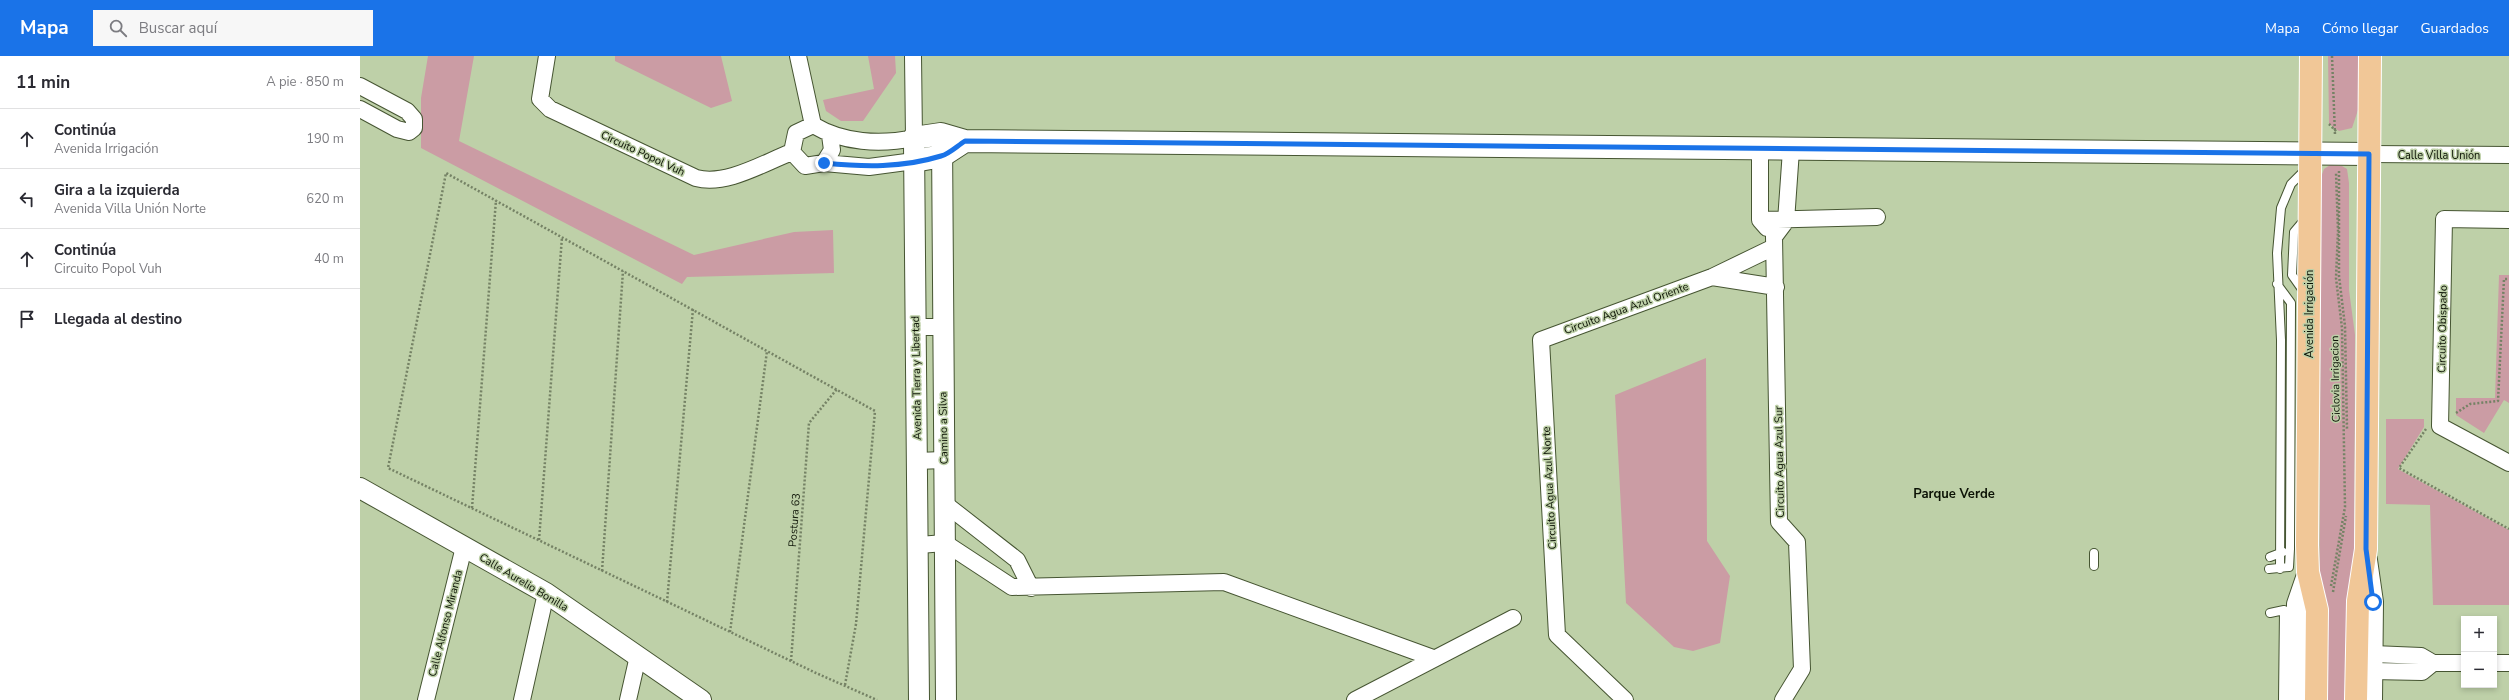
<!DOCTYPE html>
<html lang="es">
<meta charset="utf-8">
<style>
:root{--surface:#fff;--page:#f7f7f7;--text:#2b2b33;--muted:#7c7c81;--line:#e1e1e2;--accent:#1a73e8}
body{margin:0;font-family:"Nunito Sans",sans-serif;background:var(--page);color:var(--text)}
.controls{position:absolute;right:12px;bottom:12px;display:grid;overflow:hidden;border-radius:0px;box-shadow:0 2px 6px #0003}
.controls button{width:36px;height:36px;display:grid;place-items:center;padding:0;border:0;border-bottom:1px solid var(--line);background:var(--surface);color:var(--text);font:20px sans-serif}
.stop{position:absolute;width:12px;height:12px;margin:-9px;border:3px solid #1a73e8;border-radius:50%;background:#fff}
.stop.end{background:#1a73e8;border-color:#fff;box-shadow:0 1px 4px #0008}
.list{margin:0;padding:0;list-style:none}
h2{display:flex;justify-content:space-between;align-items:center;height:52px;margin:0;padding:0 16px;font-size:17px}
h2 small{font-size:13px;font-weight:400;color:var(--muted)}
.list li{display:grid;grid-template-columns:26px 1fr auto;gap:12px;align-items:center;box-sizing:border-box;height:60px;padding:0 16px;border-top:1px solid var(--line)}
.list b{display:block;font-size:15px;white-space:nowrap}
.list p{margin:0;font-size:13px;white-space:nowrap;color:var(--muted)}
.list em{font-size:13px;font-style:normal;color:var(--muted)}
.icon{flex:none;width:22px;height:22px;fill:none;stroke:currentColor;stroke-width:2;stroke-linecap:round;stroke-linejoin:round}
.map{position:relative;flex:none;width:2149px;height:644px;overflow:hidden}
header{display:flex;align-items:center;gap:24px;box-sizing:border-box;height:56px;padding:0 20px;background:var(--accent);color:#fff}
header strong{font-size:19px}
nav{display:flex;gap:22px;margin-inline-start:auto;font-size:14px}
.search{width:280px;height:36px;background:var(--page);display:flex;align-items:center;gap:10px;box-sizing:border-box;padding:0 14px;border-radius:0px;color:var(--muted);font-size:15px}
main{display:flex}
aside{flex:1;background:var(--surface)}
.map>svg:first-child{display:block}
.green{fill:#cb9ca4}
.lines{fill:none;stroke-linecap:round;stroke-linejoin:round}
.service-casing{stroke:#465532;stroke-width:10}
.minor-casing{stroke:#465532;stroke-width:18}
.tertiary-casing{stroke:#465532;stroke-width:22}
.secondary-casing{stroke:#465532;stroke-width:24}
.primary-casing{stroke:#fff;stroke-width:24}
.path{stroke:#758265;stroke-width:2.5;stroke-dasharray:2 2;stroke-linecap:butt}
.service{stroke:#fff;stroke-width:8}
.minor{stroke:#fff;stroke-width:16}
.tertiary{stroke:#fff;stroke-width:20}
.secondary{stroke:#fff;stroke-width:22}
.primary{stroke:#f1c797;stroke-width:22}
.route{stroke:#1a73e8;stroke-width:5}
.labels{text-anchor:middle;stroke-width:3;stroke-linejoin:round;paint-order:stroke}
.street-label{font-size:11px;fill:#0c1205;stroke:#bed0a8}
.quarter-label{font-size:13px;font-weight:bold;fill:#0c1205;stroke:#bed0a8}
</style>
<header>
<strong>Mapa</strong>
<div class="search"><svg class="icon" aria-label="search" viewBox="0 0 24 24"><circle cx="10" cy="10" r="6"/><path d="M15 15l6 6"/></svg>Buscar aquí</div>
<nav><a>Mapa</a><a>Cómo llegar</a><a>Guardados</a></nav>
</header>
<main>
<aside>
<h2>11 min<small>A pie · 850 m</small></h2>
<ul class="list">
<li><svg class="icon" aria-label="ahead" viewBox="0 0 24 24"><path d="M12 20V5M6 11l6-6 6 6"/></svg><div><b>Continúa</b><p>Avenida Irrigación</p></div><em>190 m</em></li>
<li><svg class="icon" aria-label="left" viewBox="0 0 24 24"><path d="M17 20v-9H6M10 6l-5 5 5 5"/></svg><div><b>Gira a la izquierda</b><p>Avenida Villa Unión Norte</p></div><em>620 m</em></li>
<li><svg class="icon" aria-label="ahead" viewBox="0 0 24 24"><path d="M12 20V5M6 11l6-6 6 6"/></svg><div><b>Continúa</b><p>Circuito Popol Vuh</p></div><em>40 m</em></li>
<li><svg class="icon" aria-label="arrive" viewBox="0 0 24 24"><path d="M6 21V4h12l-3 4 3 4H6"/></svg><div><b>Llegada al destino</b></div></li>
</ul>
</aside>
<div class="map">
<svg width="2149" height="644" viewBox="0 0 2149 644">
<rect width="100%" height="100%" fill="#bed0a8"/>
<path class="green" d="M 68,0 L 114,0 L 99,85 L 334,199 L 434,176 L 473,174 L 474,217 L 327,221 L 322,228 L 61,92 L 61,42 Z
M 255,0 L 361,0 L 372,45 L 351,52 L 255,5 Z
M 508,0 L 535,0 L 536,17 L 503,65 L 481,65 L 466,55 L 463,44 L 514,33 Z
M 1968,0 L 1999,0 L 1998,54 L 1992,72 L 1979,75 L 1969,68 Z
M 1970,109 L 1982,110 L 1987,113 L 1989,127 L 1989,234 L 1995,279 L 1994,644 L 1959,644 L 1961,121 L 1964,113 Z
M 2139,219 L 2149,219 L 2149,347 L 2144,344 L 2124,377 L 2096,359 L 2096,342 L 2135,342 Z
M 1346,302 L 1347,485 L 1370,520 L 1360,587 L 1333,595 L 1314,591 L 1266,547 L 1255,339 Z
M 2026,363 L 2064,363 L 2064,371 L 2038,413 L 2149,474 L 2149,549 L 2073,549 L 2070,449 L 2026,448 Z"/>
<g class="lines">
<g class="service-casing">
<path id="service" d="M 1944,236 L 1932,219 L 1934,176 L 1945,163
M 1734,497 L 1734,510
M 1910,501 L 1923,496
M 1909,513 L 1929,511 L 1930,493 L 1931,247 L 1917,228
M 1920,513 L 1921,284 L 1917,197 L 1921,152 L 1931,128 L 1947,112
M 1910,557 L 1924,554 L 1923,644"/>
</g>
<g class="minor-casing">
<path id="minor" d="M 187,0 L 180,43 L 190,53 L 336,122 C 367,130 403,107 432,96
M 438,0 L 453,69 C 483,87 520,89 554,82 L 553,0
M 0,30 L 47,55 L 54,63 L 54,72 L 49,76 L 37,73 L 0,53
M 1400,93 L 1400,164 L 1407,172
M 432,96 L 445,110 L 464,107 L 509,111 L 554,105
M 432,96 L 436,77 L 453,69
M 2009,98 L 2149,99
M 464,107 L 472,94 L 470,79
M 1400,164 L 1517,161
M 2149,164 L 2084,163 L 2080,370 L 2149,407
M 1352,221 L 1416,231
M 556,271 L 582,271
M 557,405 L 583,404
M 584,447 L 657,504 L 671,532
M 559,489 L 585,487 L 652,531 L 864,526 L 1073,602
M 2013,598 L 2061,600 L 2073,607 L 2104,607
M 2134,607 L 2149,607
M 2012,615 L 2062,616 L 2073,607
M 66,644 L 104,491
M 162,644 L 186,537
M 268,644 L 278,600
M 995,644 L 1153,562
M 1265,644 L 1197,579 L 1181,284 L 1352,221 L 1414,191
M 1423,644 L 1442,613 L 1437,486 L 1419,466 L 1414,181 L 1426,165 L 1431,94"/>
</g>
<g class="tertiary-casing">
<path id="tertiary" d="M 582,84 L 586,644
M 554,88 L 559,644
M 0,432 L 186,537 L 341,644
M 2007,504 L 2013,546 L 2012,644
M 1936,644 L 1937,548 L 1948,516"/>
</g>
<g class="secondary-casing">
<path id="secondary" d="M 554,82 L 581,78 L 605,85 L 2009,98
M 554,105 L 582,100 L 605,85"/>
</g>
<g class="primary-casing">
<path id="primary" d="M 1951,0 L 1947,489 L 1948,516 L 1957,554 L 1956,644
M 1996,644 L 1998,545 L 2006,493 L 2010,0"/>
</g>
<path class="path" d="M 1972,0 L 1975,79
M 1969,68 L 1977,76
M 1979,115 L 1979,220 L 1985,270 L 1987,373
M 2096,357 L 2110,348 L 2138,345 L 2144,223 L 2149,223
M 2066,373 L 2039,412 L 2149,473
M 112,452 L 136,144
M 179,484 L 202,181
M 242,515 L 263,215
M 1971,530 L 1985,451 L 1982,272 L 1976,222 L 1978,175 L 1976,116
M 1973,536 L 1986,460
M 307,546 L 333,253
M 370,576 L 407,295
M 431,605 L 449,367 L 477,333
M 485,629 L 496,568 L 515,355 L 86,117 L 28,412 L 456,617 L 517,644"/>
<use href="#service" class="service"/>
<use href="#minor" class="minor"/>
<use href="#tertiary" class="tertiary"/>
<use href="#secondary" class="secondary"/>
<use href="#primary" class="primary"/>
</g>
<g class="lines">
<path class="route" d="M 464,107 C 504,111 542,112 581,100 C 589,98 597,90 605,85 L 2009,98 L 2006,493 L 2013,546"/>
</g>
<g class="labels">
<g class="street-label">
<text transform="translate(283 97) rotate(25)" y="4">Circuito Popol Vuh</text>
<text x="2079" y="103">Calle Villa Unión</text>
<text transform="translate(1266 252) rotate(-20)" y="4">Circuito Agua Azul Oriente</text>
<text transform="translate(1949 258) rotate(-90)" y="4">Avenida Irrigación</text>
<text transform="translate(2082 273) rotate(-89)" y="4">Circuito Obispado</text>
<text transform="translate(556 322) rotate(-91)" y="4">Avenida Tierra y Libertad</text>
<text transform="translate(1975 323) rotate(-91)" y="4">Ciclovia Irrigacion</text>
<text transform="translate(583 372) rotate(-91)" y="4">Camino a Silva</text>
<text transform="translate(1419 406) rotate(-91)" y="4">Circuito Agua Azul Sur</text>
<text transform="translate(1189 432) rotate(-93)" y="4">Circuito Agua Azul Norte</text>
<text transform="translate(434 464) rotate(-86)" y="4">Postura 63</text>
<text transform="translate(164 526) rotate(31)" y="4">Calle Aurelio Bonilla</text>
<text transform="translate(85 567) rotate(-76)" y="4">Calle Alfonso Miranda</text>
</g>
<g class="quarter-label">
<text x="1594" y="442">Parque Verde</text>
</g>
</g>
</svg>
<div class="controls">
<button>+</button>
<button>−</button>
</div>
<div class="stop" style="left:2013px;top:546px"></div>
<div class="stop end" style="left:464px;top:107px"></div>
</div>
</main>
